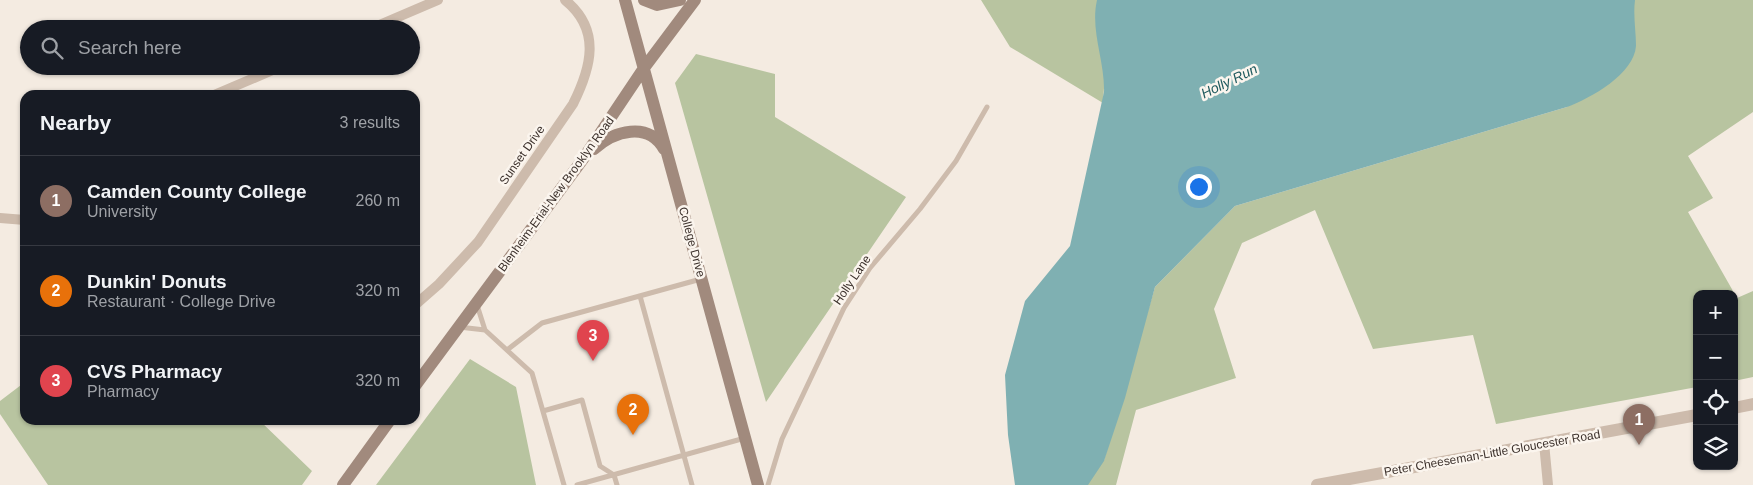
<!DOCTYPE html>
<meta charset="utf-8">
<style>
:root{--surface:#171b24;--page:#20242c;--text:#f1f3f6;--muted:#9ea1a6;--line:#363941;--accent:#8c9099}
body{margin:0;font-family:Arial,sans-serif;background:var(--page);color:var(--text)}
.controls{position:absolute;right:15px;bottom:15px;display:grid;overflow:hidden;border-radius:10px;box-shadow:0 1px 4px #0004}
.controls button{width:45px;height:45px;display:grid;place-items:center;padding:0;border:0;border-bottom:1px solid var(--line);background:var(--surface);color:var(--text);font:25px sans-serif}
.you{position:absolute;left:1198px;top:186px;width:18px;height:18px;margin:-12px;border:4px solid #fff;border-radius:50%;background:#1a73e8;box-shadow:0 0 0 8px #1a73e833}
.badge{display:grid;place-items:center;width:32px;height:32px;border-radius:50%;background:var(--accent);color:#fff;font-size:16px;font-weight:700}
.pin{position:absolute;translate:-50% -41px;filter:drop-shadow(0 1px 2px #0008)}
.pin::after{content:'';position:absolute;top:26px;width:18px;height:15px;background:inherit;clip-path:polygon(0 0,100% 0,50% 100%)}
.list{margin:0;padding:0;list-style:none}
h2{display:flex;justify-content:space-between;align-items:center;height:65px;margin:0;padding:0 20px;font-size:21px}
h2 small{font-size:16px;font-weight:400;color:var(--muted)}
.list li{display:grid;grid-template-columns:32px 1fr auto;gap:15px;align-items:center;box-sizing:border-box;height:90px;padding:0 20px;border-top:1px solid var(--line)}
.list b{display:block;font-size:19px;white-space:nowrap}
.list p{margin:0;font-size:16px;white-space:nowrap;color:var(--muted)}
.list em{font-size:16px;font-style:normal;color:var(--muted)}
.icon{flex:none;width:28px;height:28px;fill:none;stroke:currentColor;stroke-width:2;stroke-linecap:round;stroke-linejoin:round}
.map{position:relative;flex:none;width:1753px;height:485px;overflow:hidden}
.search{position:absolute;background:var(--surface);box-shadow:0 1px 4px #0004;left:20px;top:20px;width:400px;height:55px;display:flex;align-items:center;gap:12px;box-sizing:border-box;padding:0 18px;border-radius:28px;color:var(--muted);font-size:19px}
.panel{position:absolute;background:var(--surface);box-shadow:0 1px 4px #0004;left:20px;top:90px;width:400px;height:335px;border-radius:15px}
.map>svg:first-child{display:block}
.green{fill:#b8c4a0}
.water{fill:#7fb0b2}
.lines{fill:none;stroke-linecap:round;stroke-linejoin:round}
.service{stroke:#cdbbac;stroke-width:5}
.minor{stroke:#cdbbac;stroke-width:10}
.tertiary{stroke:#cdbbac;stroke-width:12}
.secondary{stroke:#a18a7d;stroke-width:12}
.labels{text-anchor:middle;stroke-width:5;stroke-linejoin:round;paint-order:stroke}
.street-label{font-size:12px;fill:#3b302b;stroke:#fbf5ee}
.water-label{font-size:14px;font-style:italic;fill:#1f5a5e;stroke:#fbf5ee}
</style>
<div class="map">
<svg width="1753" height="485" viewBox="0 0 1753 485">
<rect width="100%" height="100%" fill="#f4ebe1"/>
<path class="green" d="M 981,0 L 1110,0 L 1103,103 L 1010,47 Z
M 1634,0 L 1753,0 L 1753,112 L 1688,156 L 1713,198 L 1688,212 L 1737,298 L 1753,291 L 1753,377 L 1734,381 L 1734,294 L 1697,294 L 1697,387 L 1496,424 L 1473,335 L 1373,349 L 1315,210 L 1242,243 L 1214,309 L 1236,378 L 1136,410 L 1116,485 L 1076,485 L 1104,460 L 1155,287 L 1235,206 L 1567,107 Z
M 696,54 L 775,74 L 775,117 L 906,197 L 766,402 L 675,83 Z
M 470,359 L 516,387 L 536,485 L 376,485 Z
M 25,382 L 25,420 L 259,420 L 312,471 L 302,485 L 48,485 L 0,414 L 0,401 Z"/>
<path class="water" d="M 1097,0 L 1635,0 C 1633,15 1636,31 1636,46 C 1634,74 1591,98 1567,107 L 1235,206 L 1155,287 L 1125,398 L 1104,461 L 1088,485 L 1015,485 L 1008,435 L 1005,375 L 1025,301 L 1070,246 L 1104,92 C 1105,61 1090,31 1097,0 Z"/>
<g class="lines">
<path class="service" d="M 640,296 L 692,485
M 459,327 L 485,330 L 477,305
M 485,330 L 532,373 L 564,485
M 507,350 L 542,323 L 701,279
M 543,411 L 582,400 L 600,466 L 614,475 L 617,485
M 577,485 L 745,438
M 768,485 L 782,439 L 844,308 L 870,268 L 920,209 L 956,161 L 987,107"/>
<path class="minor" d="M 370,29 L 438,0
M 214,95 L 282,66
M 0,218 L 25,220
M 415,305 L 439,284 L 478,242 L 573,104 C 591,68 602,30 565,0
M 1544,443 L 1548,485"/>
<path class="tertiary" d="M 1734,408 L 1753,404
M 1317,485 L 1697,415"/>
<path class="secondary" d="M 625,0 L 758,485
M 644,0 L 657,5 L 680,0
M 594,149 C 614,131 648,121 664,149
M 415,386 L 583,159 L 644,68 L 695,0
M 343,485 L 390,420"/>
</g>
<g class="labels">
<g class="street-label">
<text transform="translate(522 155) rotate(-55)" y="4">Sunset Drive</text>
<text transform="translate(556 194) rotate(-54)" y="4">Blenheim-Erial-New Brooklyn Road</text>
<text transform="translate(692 242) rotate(75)" y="4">College Drive</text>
<text transform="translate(852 280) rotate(-56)" y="4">Holly Lane</text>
<text transform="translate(1492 453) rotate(-10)" y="4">Peter Cheeseman-Little Gloucester Road</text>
</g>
<g class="water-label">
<text transform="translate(1229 81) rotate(-26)" y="5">Holly Run</text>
</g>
</g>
</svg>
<div class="controls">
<button>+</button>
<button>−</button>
<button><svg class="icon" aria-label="locate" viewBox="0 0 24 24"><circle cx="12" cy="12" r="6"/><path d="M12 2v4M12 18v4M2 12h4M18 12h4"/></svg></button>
<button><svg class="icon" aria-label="layers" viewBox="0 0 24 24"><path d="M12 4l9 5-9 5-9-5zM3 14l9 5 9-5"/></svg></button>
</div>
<div class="you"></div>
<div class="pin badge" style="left:1639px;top:445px;background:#8d6e63">1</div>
<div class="pin badge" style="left:633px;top:435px;background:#e8710a">2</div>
<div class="pin badge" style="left:593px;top:361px;background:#e0444e">3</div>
<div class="search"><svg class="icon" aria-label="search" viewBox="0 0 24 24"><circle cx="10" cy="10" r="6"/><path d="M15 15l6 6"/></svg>Search here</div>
<section class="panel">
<h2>Nearby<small>3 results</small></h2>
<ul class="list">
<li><span class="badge" style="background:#8d6e63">1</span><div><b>Camden County College</b><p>University</p></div><em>260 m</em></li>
<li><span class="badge" style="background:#e8710a">2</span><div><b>Dunkin' Donuts</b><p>Restaurant · College Drive</p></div><em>320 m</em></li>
<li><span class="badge" style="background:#e0444e">3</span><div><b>CVS Pharmacy</b><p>Pharmacy</p></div><em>320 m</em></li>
</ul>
</section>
</div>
